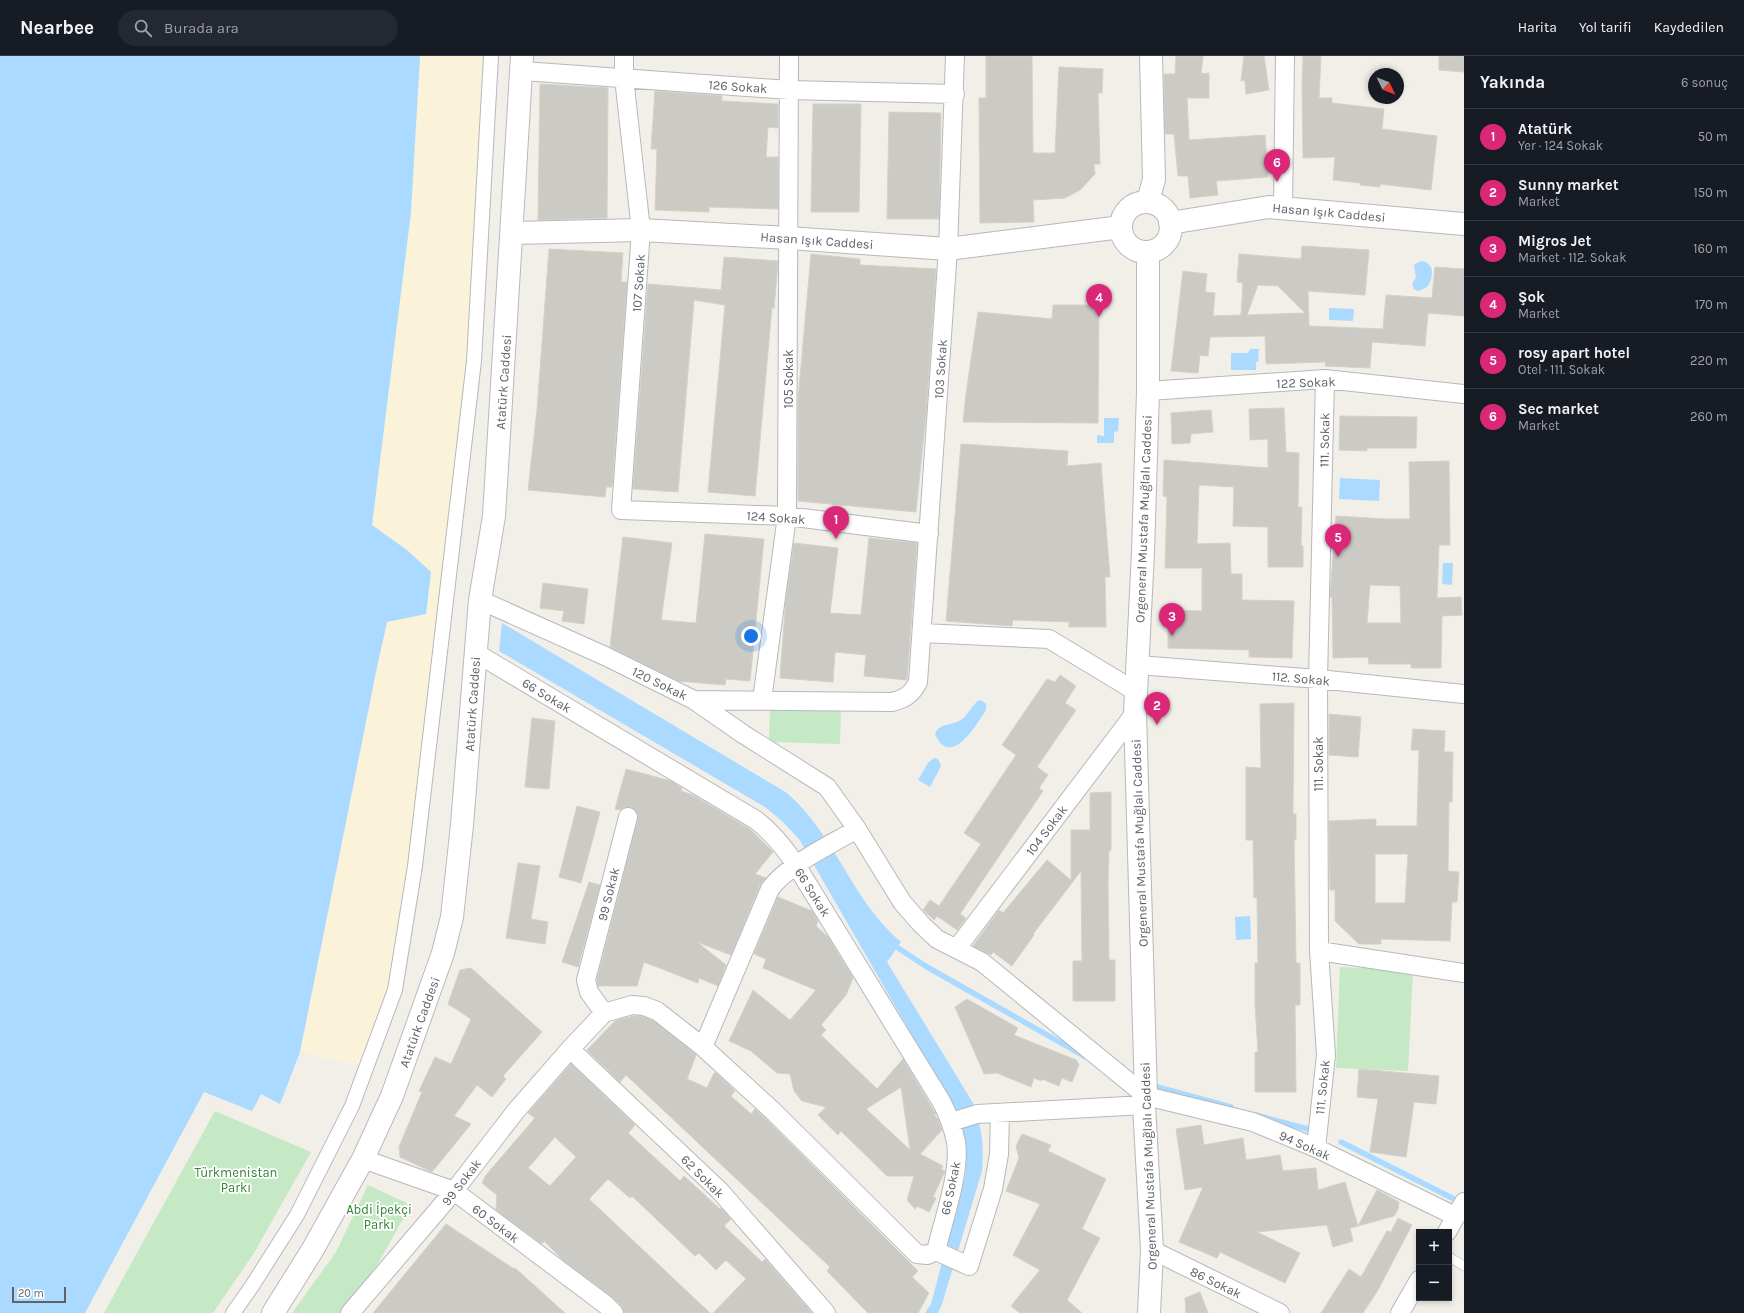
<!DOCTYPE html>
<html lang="tr">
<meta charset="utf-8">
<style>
:root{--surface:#171b24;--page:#242831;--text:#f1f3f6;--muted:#9ea1a6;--line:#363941;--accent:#db2777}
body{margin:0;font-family:Karla,sans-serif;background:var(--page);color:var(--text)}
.controls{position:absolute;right:12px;bottom:12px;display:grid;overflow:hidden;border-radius:0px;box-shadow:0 2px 6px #0003}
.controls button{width:36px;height:36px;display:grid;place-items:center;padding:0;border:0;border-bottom:1px solid var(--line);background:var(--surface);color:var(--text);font:20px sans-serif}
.compass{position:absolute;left:1368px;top:12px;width:36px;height:36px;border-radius:50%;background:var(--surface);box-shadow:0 2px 6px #0003;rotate:133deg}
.scale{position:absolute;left:12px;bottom:10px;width:54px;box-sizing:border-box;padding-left:4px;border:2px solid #5f6368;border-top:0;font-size:11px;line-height:14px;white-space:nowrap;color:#5f6368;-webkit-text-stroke:3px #fff;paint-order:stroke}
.you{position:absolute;left:751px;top:580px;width:14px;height:14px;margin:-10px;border:3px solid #fff;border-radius:50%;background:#1a73e8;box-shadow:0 0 0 6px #1a73e833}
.badge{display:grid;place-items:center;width:26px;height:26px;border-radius:50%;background:var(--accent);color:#fff;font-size:13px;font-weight:700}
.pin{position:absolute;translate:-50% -33px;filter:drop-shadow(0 1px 2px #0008)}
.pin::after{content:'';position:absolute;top:21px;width:14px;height:12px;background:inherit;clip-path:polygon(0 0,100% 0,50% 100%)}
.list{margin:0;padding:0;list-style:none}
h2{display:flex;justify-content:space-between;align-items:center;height:52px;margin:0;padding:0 16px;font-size:17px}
h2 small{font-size:13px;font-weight:400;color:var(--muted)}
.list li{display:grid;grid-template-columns:26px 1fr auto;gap:12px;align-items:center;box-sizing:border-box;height:56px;padding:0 16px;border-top:1px solid var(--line)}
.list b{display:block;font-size:15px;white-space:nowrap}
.list p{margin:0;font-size:13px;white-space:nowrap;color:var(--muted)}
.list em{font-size:13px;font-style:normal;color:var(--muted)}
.icon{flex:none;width:22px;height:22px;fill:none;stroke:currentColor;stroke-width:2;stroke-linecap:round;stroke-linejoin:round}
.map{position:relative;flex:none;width:1464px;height:1257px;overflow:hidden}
header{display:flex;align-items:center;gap:24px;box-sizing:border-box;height:56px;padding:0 20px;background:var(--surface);border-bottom:1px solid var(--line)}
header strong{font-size:19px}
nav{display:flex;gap:22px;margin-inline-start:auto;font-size:14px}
.search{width:280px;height:36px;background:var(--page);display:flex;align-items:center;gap:10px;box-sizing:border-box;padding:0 14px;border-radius:22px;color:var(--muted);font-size:15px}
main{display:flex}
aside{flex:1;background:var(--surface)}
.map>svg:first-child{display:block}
.green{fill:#c5e8c5}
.sand{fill:#fbf3d9}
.water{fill:#aadaff}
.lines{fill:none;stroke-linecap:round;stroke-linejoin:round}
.stream{stroke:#aadaff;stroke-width:5.5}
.building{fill:#cccac5;stroke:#d6d1c6;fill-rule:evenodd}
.service-casing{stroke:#b5b8bc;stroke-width:10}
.pedestrian-casing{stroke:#b5b8bc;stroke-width:16}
.minor-casing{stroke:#b5b8bc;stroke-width:20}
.tertiary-casing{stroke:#b5b8bc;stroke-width:24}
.secondary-casing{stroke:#b6babf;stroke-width:24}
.service{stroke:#fff;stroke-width:9}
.pedestrian{stroke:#fff;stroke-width:14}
.minor{stroke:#fff;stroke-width:18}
.tertiary{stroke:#fff;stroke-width:22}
.secondary{stroke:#fff;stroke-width:22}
.labels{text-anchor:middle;stroke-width:3.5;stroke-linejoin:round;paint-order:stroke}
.street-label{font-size:13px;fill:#5f6368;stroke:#fff}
.park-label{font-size:13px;fill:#348238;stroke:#fff}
</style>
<header>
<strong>Nearbee</strong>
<div class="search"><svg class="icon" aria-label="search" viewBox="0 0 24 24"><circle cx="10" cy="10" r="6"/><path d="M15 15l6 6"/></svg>Burada ara</div>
<nav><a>Harita</a><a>Yol tarifi</a><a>Kaydedilen</a></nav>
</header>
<main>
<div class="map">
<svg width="1464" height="1257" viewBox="0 0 1464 1257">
<rect width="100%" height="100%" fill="#f1efe8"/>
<path class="green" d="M 770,648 L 841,650 L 840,688 L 769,686 Z
M 1340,911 L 1413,914 L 1408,1015 L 1336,1012 Z
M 215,1055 L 311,1096 L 254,1197 L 213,1257 L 104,1257 Z
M 368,1129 L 411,1149 L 364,1232 L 343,1257 L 292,1257 L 336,1196 Z"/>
<path class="sand" d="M 420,0 L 491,0 L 474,305 L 395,934 L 367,1011 L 300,996 L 377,611 L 387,566 L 426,558 L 431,516 L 407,494 L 372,470 L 411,156 Z"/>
<path class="water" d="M 0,0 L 420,0 L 411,156 L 372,469 L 407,494 L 431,516 L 426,558 L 387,566 L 377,611 L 300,996 L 280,1048 L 261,1038 L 252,1055 L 204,1036 L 85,1257 L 0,1257 Z
M 1421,205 C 1435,206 1434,222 1427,231 L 1418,235 L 1414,233 L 1412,228 L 1416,221 L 1414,209 Z
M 1329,252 L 1354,253 L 1353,265 L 1329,264 Z
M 1250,293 L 1259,293 L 1258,306 L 1256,306 L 1256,314 L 1231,314 L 1231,297 L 1248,297 Z
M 1104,362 L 1119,362 L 1118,375 L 1114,376 L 1114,387 L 1097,387 L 1097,379 L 1104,380 Z
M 1340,422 L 1380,424 L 1379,445 L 1339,443 Z
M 1443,507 L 1453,507 L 1452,529 L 1442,528 Z
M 502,567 L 787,737 C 837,781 851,844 901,886 L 887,906 L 973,1047 C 982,1073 984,1088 982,1115 L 942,1248 L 938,1257 L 925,1257 L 931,1248 L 966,1116 L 965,1095 L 955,1054 L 799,783 L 783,766 L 765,751 L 499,595 Z
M 979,644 L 983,645 L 986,648 L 986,654 C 976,670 950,713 935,678 C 939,667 950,670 959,665 C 967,661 971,650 979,644 Z
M 934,702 L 938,703 L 941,710 L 930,731 L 918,724 L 928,707 Z
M 1250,860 L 1251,883 L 1236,884 L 1235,861 Z"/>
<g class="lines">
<path class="stream" d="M 892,888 L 927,911 L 1086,1001
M 1150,1029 L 1231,1051
M 1256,1059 L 1315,1075
M 1341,1086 L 1462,1147"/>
</g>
<path class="building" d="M 986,0 L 1032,0 L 1033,97 L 1055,97 L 1059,11 L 1103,13 L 1102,37 L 1098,37 L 1100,108 L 1094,108 L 1095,118 L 1080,134 L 1065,142 L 1033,144 L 1034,166 L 980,167 L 979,42 L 986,42 Z
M 1176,0 L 1203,0 L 1201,18 L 1209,17 L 1209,42 L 1187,42 L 1189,84 L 1265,79 L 1268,121 L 1216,125 L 1218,139 L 1190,142 L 1188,120 L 1178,120 L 1174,78 L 1165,78 L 1164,18 L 1175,18 Z
M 1244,0 L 1264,0 L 1269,34 L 1246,38 L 1245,24 L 1241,25 Z
M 1303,0 L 1321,0 L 1319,42 L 1332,42 L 1332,47 L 1384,53 L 1382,73 L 1437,80 L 1431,134 L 1380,128 L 1380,131 L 1360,129 L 1360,127 L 1333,124 L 1335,101 L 1303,102 L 1302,29 Z
M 1439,0 L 1464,0 L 1464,16 L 1439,14 Z
M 540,28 L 608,32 L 607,162 L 538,164 Z
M 655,35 L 722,40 L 722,45 L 778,48 L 778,72 L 768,71 L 766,101 L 778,101 L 778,153 L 709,151 L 709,156 L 655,154 L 657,93 L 651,93 Z
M 813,48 L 861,48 L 859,156 L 811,156 Z
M 889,56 L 941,57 L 939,163 L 887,163 Z
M 1302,190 L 1369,194 L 1365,239 L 1308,235 L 1309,270 L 1383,273 L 1386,239 L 1432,242 L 1435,211 L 1464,213 L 1464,260 L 1428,257 L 1425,290 L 1372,286 L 1370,312 L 1325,310 L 1326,306 L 1266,308 L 1265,280 L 1210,281 L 1208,300 L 1200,299 L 1198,317 L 1171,315 L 1183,215 L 1207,218 L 1205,236 L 1215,237 L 1213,260 L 1241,259 L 1243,227 L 1237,226 L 1239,198 L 1301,203 ZM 1258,229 L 1278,230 L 1305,257 L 1247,259 Z
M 549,193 L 623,197 L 621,226 L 627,226 L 612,431 L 606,431 L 605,441 L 528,434 L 537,354 Z
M 811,198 L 860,203 L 860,209 L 936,213 L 926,358 L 916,456 L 798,445 L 798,344 Z
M 724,201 L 778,205 L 774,253 L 772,251 L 755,440 L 708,436 L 725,249 L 694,244 L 678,436 L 633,433 L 648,228 L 721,234 Z
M 1053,249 L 1099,249 L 1098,367 L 963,366 L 966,338 L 978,256 L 1052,263 Z
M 1284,352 L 1286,396 L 1299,397 L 1298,451 L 1302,451 L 1301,490 L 1303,490 L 1303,511 L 1268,511 L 1268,471 L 1233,470 L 1234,431 L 1199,429 L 1197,488 L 1230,487 L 1231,518 L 1242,518 L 1242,544 L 1294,545 L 1292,602 L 1249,601 L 1249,594 L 1168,592 L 1168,554 L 1202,555 L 1202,512 L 1165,512 L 1167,441 L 1163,440 L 1164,404 L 1268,412 L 1268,383 L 1250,384 L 1249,353 Z
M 1211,354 L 1213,376 L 1191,378 L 1190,387 L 1172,388 L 1171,357 Z
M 1340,360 L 1417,361 L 1416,392 L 1367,392 L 1367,395 L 1339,394 Z
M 961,388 L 1068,395 L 1067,410 L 1101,407 L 1110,521 L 1105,521 L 1106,571 L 1069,571 L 1069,566 L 1013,564 L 1012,570 L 946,565 Z
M 1449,405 L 1450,489 L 1439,489 L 1437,542 L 1461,541 L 1462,559 L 1442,560 L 1441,612 L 1411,612 L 1411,608 L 1369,608 L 1368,601 L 1333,602 L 1332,541 L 1330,541 L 1336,460 L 1386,463 L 1410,463 L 1409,406 ZM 1370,529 L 1400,530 L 1401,567 L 1367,567 Z
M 705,478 L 764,483 L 750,625 L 726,623 L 725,629 L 678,625 L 610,591 L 623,481 L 672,487 L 661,564 L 696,567 Z
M 869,482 L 917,487 L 907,624 L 864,620 L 866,599 L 835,596 L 833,626 L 780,622 L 786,542 L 794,487 L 838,492 L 830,557 L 861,559 Z
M 543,527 L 588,533 L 584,568 L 562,565 L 564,555 L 540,552 Z
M 1060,619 L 1076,630 L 1065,647 L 1076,654 L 1037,711 L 1048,719 L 1039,732 L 1043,735 L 960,858 L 966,862 L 957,874 L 937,860 L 934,864 L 923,854 L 930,844 L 939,850 L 981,788 L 964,777 L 1016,699 L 1002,689 L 1047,623 L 1055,626 Z
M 1294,647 L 1293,758 L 1296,758 L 1296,784 L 1294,784 L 1296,907 L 1300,907 L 1300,949 L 1295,949 L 1296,1036 L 1255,1036 L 1255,996 L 1258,996 L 1255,949 L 1255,907 L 1258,907 L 1257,841 L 1254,842 L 1253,784 L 1246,784 L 1246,711 L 1261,712 L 1260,648 Z
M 1329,658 L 1361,661 L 1358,701 L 1329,699 Z
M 532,662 L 555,665 L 549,733 L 525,731 Z
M 1413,673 L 1445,675 L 1444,696 L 1453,696 L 1452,746 L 1449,746 L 1448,815 L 1459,816 L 1457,846 L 1452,846 L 1450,885 L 1381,883 L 1381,888 L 1359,888 L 1335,865 L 1335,834 L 1330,834 L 1329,765 L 1376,763 L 1376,770 L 1417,770 L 1419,694 L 1411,694 ZM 1375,798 L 1408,798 L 1405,847 L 1375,847 Z
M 626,713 L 671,725 L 682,732 L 681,735 L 693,739 L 750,773 L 773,796 L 755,818 L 766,822 L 760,829 L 731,899 L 697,886 L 726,909 L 718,930 L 699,922 L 698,927 L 644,906 L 637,930 L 598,930 L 597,924 L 638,763 L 638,758 L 631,751 L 625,751 L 620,754 L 615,753 Z
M 1111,736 L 1111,794 L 1109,794 L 1108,827 L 1109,904 L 1115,904 L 1115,945 L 1073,945 L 1073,905 L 1082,905 L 1081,815 L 1033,878 L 1034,879 L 1012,910 L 993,896 L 991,899 L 973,890 L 999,854 L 1003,857 L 1047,804 L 1071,824 L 1071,774 L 1090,774 L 1090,737 Z
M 577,750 L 600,756 L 581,827 L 559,821 Z
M 518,807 L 540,810 L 531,863 L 548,866 L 545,888 L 506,882 Z
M 589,826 L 600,829 L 578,911 L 562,906 Z
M 778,841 L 812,855 L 818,865 L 816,870 L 828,881 L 853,922 L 846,939 L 821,969 L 826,974 L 821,979 L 877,1033 L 903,1003 L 934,1055 L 936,1058 L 934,1059 L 938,1063 L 942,1074 L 920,1098 L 943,1110 L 941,1113 L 945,1115 L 933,1141 L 936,1142 L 929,1156 L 917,1150 L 915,1153 L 907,1144 L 914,1120 L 887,1120 L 841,1075 L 838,1079 L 818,1059 L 826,1051 L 802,1045 L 794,1035 L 790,1018 L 777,1017 L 751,995 L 729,985 L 753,934 L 790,964 L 816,934 L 763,912 L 766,903 L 754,898 ZM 901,1031 L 910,1093 L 910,1094 L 866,1053 Z
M 471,912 L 542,976 L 503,1020 L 506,1023 L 492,1041 L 477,1029 L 454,1060 L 471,1068 L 432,1116 L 400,1101 L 399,1091 L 422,1036 L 419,1035 L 435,1001 L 451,1008 L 471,963 L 448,948 L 460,914 Z
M 967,943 L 1018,972 L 1014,979 L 1076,1004 L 1079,1009 L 1072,1026 L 1062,1022 L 1059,1030 L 1042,1023 L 1041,1025 L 1034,1022 L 1031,1031 L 997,1017 L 984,1018 L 955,951 Z
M 633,960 L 642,960 L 652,964 L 696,999 L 687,1023 L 707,1032 L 714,1017 L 716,1017 L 735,1035 L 731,1040 L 751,1058 L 755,1053 L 766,1063 L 918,1215 L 912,1221 L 929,1237 L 918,1257 L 868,1257 L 827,1215 L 830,1211 L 626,1019 L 620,1026 L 587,994 L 615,965 Z
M 571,1008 L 635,1069 L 628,1077 L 680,1125 L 684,1120 L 720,1153 L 721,1152 L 731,1163 L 724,1170 L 762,1206 L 765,1203 L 812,1257 L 713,1257 L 746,1223 L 726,1204 L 716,1214 L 699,1197 L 695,1200 L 632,1140 L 630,1142 L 608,1123 L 589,1143 L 710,1257 L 624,1257 L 622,1250 L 612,1241 L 563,1204 L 544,1185 L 542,1188 L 496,1154 L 497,1139 L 482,1127 L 486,1119 L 535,1062 L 528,1057 ZM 555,1081 L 576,1101 L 550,1130 L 528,1112 Z
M 1359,1013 L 1439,1020 L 1436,1048 L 1414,1046 L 1406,1101 L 1370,1096 L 1378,1043 L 1357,1041 Z
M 1201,1069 L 1204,1089 L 1243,1082 L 1246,1104 L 1280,1099 L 1283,1115 L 1316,1112 L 1318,1134 L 1345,1126 L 1358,1170 L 1350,1172 L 1353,1185 L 1333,1191 L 1327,1169 L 1257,1176 L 1300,1197 L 1285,1227 L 1220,1196 L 1217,1202 L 1179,1186 L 1203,1131 L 1185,1134 L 1176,1073 Z
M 1022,1078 L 1051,1089 L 1048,1095 L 1106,1123 L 1082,1173 L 1100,1182 L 1067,1244 L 1082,1257 L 1020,1257 L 1011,1250 L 1040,1214 L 1013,1199 L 1040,1148 L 1006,1135 L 1019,1102 L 1016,1090 Z
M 1377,1134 L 1399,1146 L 1398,1153 L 1394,1160 L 1358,1170 Z
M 1398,1162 L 1412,1169 L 1378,1234 L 1363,1257 L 1321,1257 L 1349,1213 L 1361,1221 L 1387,1175 L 1391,1176 Z
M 446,1168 L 514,1213 L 515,1212 L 565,1257 L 373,1257 Z
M 1200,1236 L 1208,1257 L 1186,1257 L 1185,1242 Z"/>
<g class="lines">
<g class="service-casing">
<path id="service" d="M 1449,1201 L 1464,1210"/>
</g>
<g class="pedestrian-casing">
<path id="pedestrian" d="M 233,1257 L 252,1230 L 297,1159 L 352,1050 L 395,934 L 415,810 L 474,305 L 491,0"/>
</g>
<g class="minor-casing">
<path id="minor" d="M 624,0 L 624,22 L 641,174 L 621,454 L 787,460 L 929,478
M 523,15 L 789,34 L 955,38
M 1283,152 L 1285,0
M 1148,335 L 1325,323 L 1464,338
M 480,544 L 605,600 L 694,644 L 892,646 C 905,643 912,638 918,626 L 948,193 L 955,0
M 922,577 L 1049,583 L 1135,635
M 1138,609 L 1318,623 L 1464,638
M 694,644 L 743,678 L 827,731 L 857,773 L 902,846 L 921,868 L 937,883 L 982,906 L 1146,1040 L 1253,1066 L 1316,1092 L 1455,1160
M 762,644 L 787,460 L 789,0
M 957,892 L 1135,657
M 1319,895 L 1464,917
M 604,957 L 589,936 L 586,924 L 628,761
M 703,991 L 770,833 C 787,809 830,789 857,773
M 570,993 L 720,1135 L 826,1257
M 951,1066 L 977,1058 L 1144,1049
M 1316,1092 L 1326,999 L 1319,895 L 1318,623 L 1325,323
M 363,1103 L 454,1135 L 606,1249 L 614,1257
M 1447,1176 L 1464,1146
M 1152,1194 L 1280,1257
M 936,1195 L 969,1210 L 993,1133 L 999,1098 L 1000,1057
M 350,1257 L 454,1135 L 515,1056 L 570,993 L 604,957 L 632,949 L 644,950 L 657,955 L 703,991 L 773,1055 L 917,1198 L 927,1199 L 936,1195 C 943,1165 961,1115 956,1086 C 953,1071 948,1058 941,1045 L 796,809 C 784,791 773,777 756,764 L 476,597
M 1400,1257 L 1419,1224"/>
</g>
<g class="tertiary-casing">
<path id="tertiary" d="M 1148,146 L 1154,123 L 1151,0
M1121 171a25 25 0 1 1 50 0a25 25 0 1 1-50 0Z
M 1170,167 L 1269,151 L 1464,168
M 513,177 L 641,174 L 788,182 L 948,193 L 1121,171
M 1148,196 L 1148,335 L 1143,496 L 1135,657 L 1146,1040 L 1144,1049 L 1152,1194 L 1149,1257"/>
</g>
<g class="secondary-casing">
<path id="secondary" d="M 273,1257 L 313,1193 L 363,1103 L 392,1040 L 443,897 L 452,861 L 462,769 L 480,544 L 494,460 L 522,0"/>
</g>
<use href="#service" class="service"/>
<use href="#pedestrian" class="pedestrian"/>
<use href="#minor" class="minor"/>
<use href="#tertiary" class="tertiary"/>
<use href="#secondary" class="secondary"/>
</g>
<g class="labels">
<g class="street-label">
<text transform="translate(738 30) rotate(4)" y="5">126 Sokak</text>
<text transform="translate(1329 156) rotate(5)" y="5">Hasan Işık Caddesi</text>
<text transform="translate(817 184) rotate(4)" y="5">Hasan Işık Caddesi</text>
<text transform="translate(638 227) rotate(-86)" y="5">107 Sokak</text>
<text transform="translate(940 313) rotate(-86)" y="5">103 Sokak</text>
<text transform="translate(788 323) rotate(-90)" y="5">105 Sokak</text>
<text transform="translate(503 326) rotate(-86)" y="5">Atatürk Caddesi</text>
<text transform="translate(1306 326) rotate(-2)" y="5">122 Sokak</text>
<text transform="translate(1324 384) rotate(-89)" y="5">111. Sokak</text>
<text transform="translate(776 461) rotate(4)" y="5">124 Sokak</text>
<text transform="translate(1143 463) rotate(-88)" y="5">Orgeneral Mustafa Muğlalı Caddesi</text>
<text transform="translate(1301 622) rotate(5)" y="5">112. Sokak</text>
<text transform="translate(660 627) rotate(26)" y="5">120 Sokak</text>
<text transform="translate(547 639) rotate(31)" y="5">66 Sokak</text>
<text transform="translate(472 648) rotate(-86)" y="5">Atatürk Caddesi</text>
<text transform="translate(1318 708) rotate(-90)" y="5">111. Sokak</text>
<text transform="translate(1046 774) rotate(-53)" y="5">104 Sokak</text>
<text transform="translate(1139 787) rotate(-92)" y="5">Orgeneral Mustafa Muğlalı Caddesi</text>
<text transform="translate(813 836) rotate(58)" y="5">66 Sokak</text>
<text transform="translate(608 838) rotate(-76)" y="5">99 Sokak</text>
<text transform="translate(419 966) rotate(-70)" y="5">Atatürk Caddesi</text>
<text transform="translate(1322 1031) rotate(-84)" y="5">111. Sokak</text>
<text transform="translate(1305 1089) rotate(24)" y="5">94 Sokak</text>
<text transform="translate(1148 1110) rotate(-92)" y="5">Orgeneral Mustafa Muğlalı Caddesi</text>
<text transform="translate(703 1120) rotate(45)" y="5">62 Sokak</text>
<text transform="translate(461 1126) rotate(-52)" y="5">99 Sokak</text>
<text transform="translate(950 1132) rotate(-78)" y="5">66 Sokak</text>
<text transform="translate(496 1167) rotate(37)" y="5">60 Sokak</text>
<text transform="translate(1216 1226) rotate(26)" y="5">86 Sokak</text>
</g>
<g class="park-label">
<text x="236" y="1121">Türkmenistan<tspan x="236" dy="15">Parkı</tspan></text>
<text x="379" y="1158">Abdi İpekçi<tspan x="379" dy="15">Parkı</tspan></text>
</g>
</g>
</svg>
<div class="controls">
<button>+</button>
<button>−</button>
</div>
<svg class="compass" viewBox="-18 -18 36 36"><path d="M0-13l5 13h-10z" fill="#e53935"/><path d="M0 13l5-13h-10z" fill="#9ea1a6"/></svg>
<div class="scale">20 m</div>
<div class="you"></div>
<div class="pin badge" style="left:836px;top:483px">1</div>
<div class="pin badge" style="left:1157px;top:669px">2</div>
<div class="pin badge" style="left:1172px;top:580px">3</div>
<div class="pin badge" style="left:1099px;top:261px">4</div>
<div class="pin badge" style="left:1338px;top:501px">5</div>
<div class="pin badge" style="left:1277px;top:126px">6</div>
</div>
<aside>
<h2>Yakında<small>6 sonuç</small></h2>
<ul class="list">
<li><span class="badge">1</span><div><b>Atatürk</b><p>Yer · 124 Sokak</p></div><em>50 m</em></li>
<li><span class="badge">2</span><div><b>Sunny market</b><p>Market</p></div><em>150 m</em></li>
<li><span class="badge">3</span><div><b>Migros Jet</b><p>Market · 112. Sokak</p></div><em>160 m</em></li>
<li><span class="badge">4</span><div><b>Şok</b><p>Market</p></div><em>170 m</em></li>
<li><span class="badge">5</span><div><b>rosy apart hotel</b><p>Otel · 111. Sokak</p></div><em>220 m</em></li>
<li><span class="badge">6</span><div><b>Sec market</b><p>Market</p></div><em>260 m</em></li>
</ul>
</aside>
</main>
